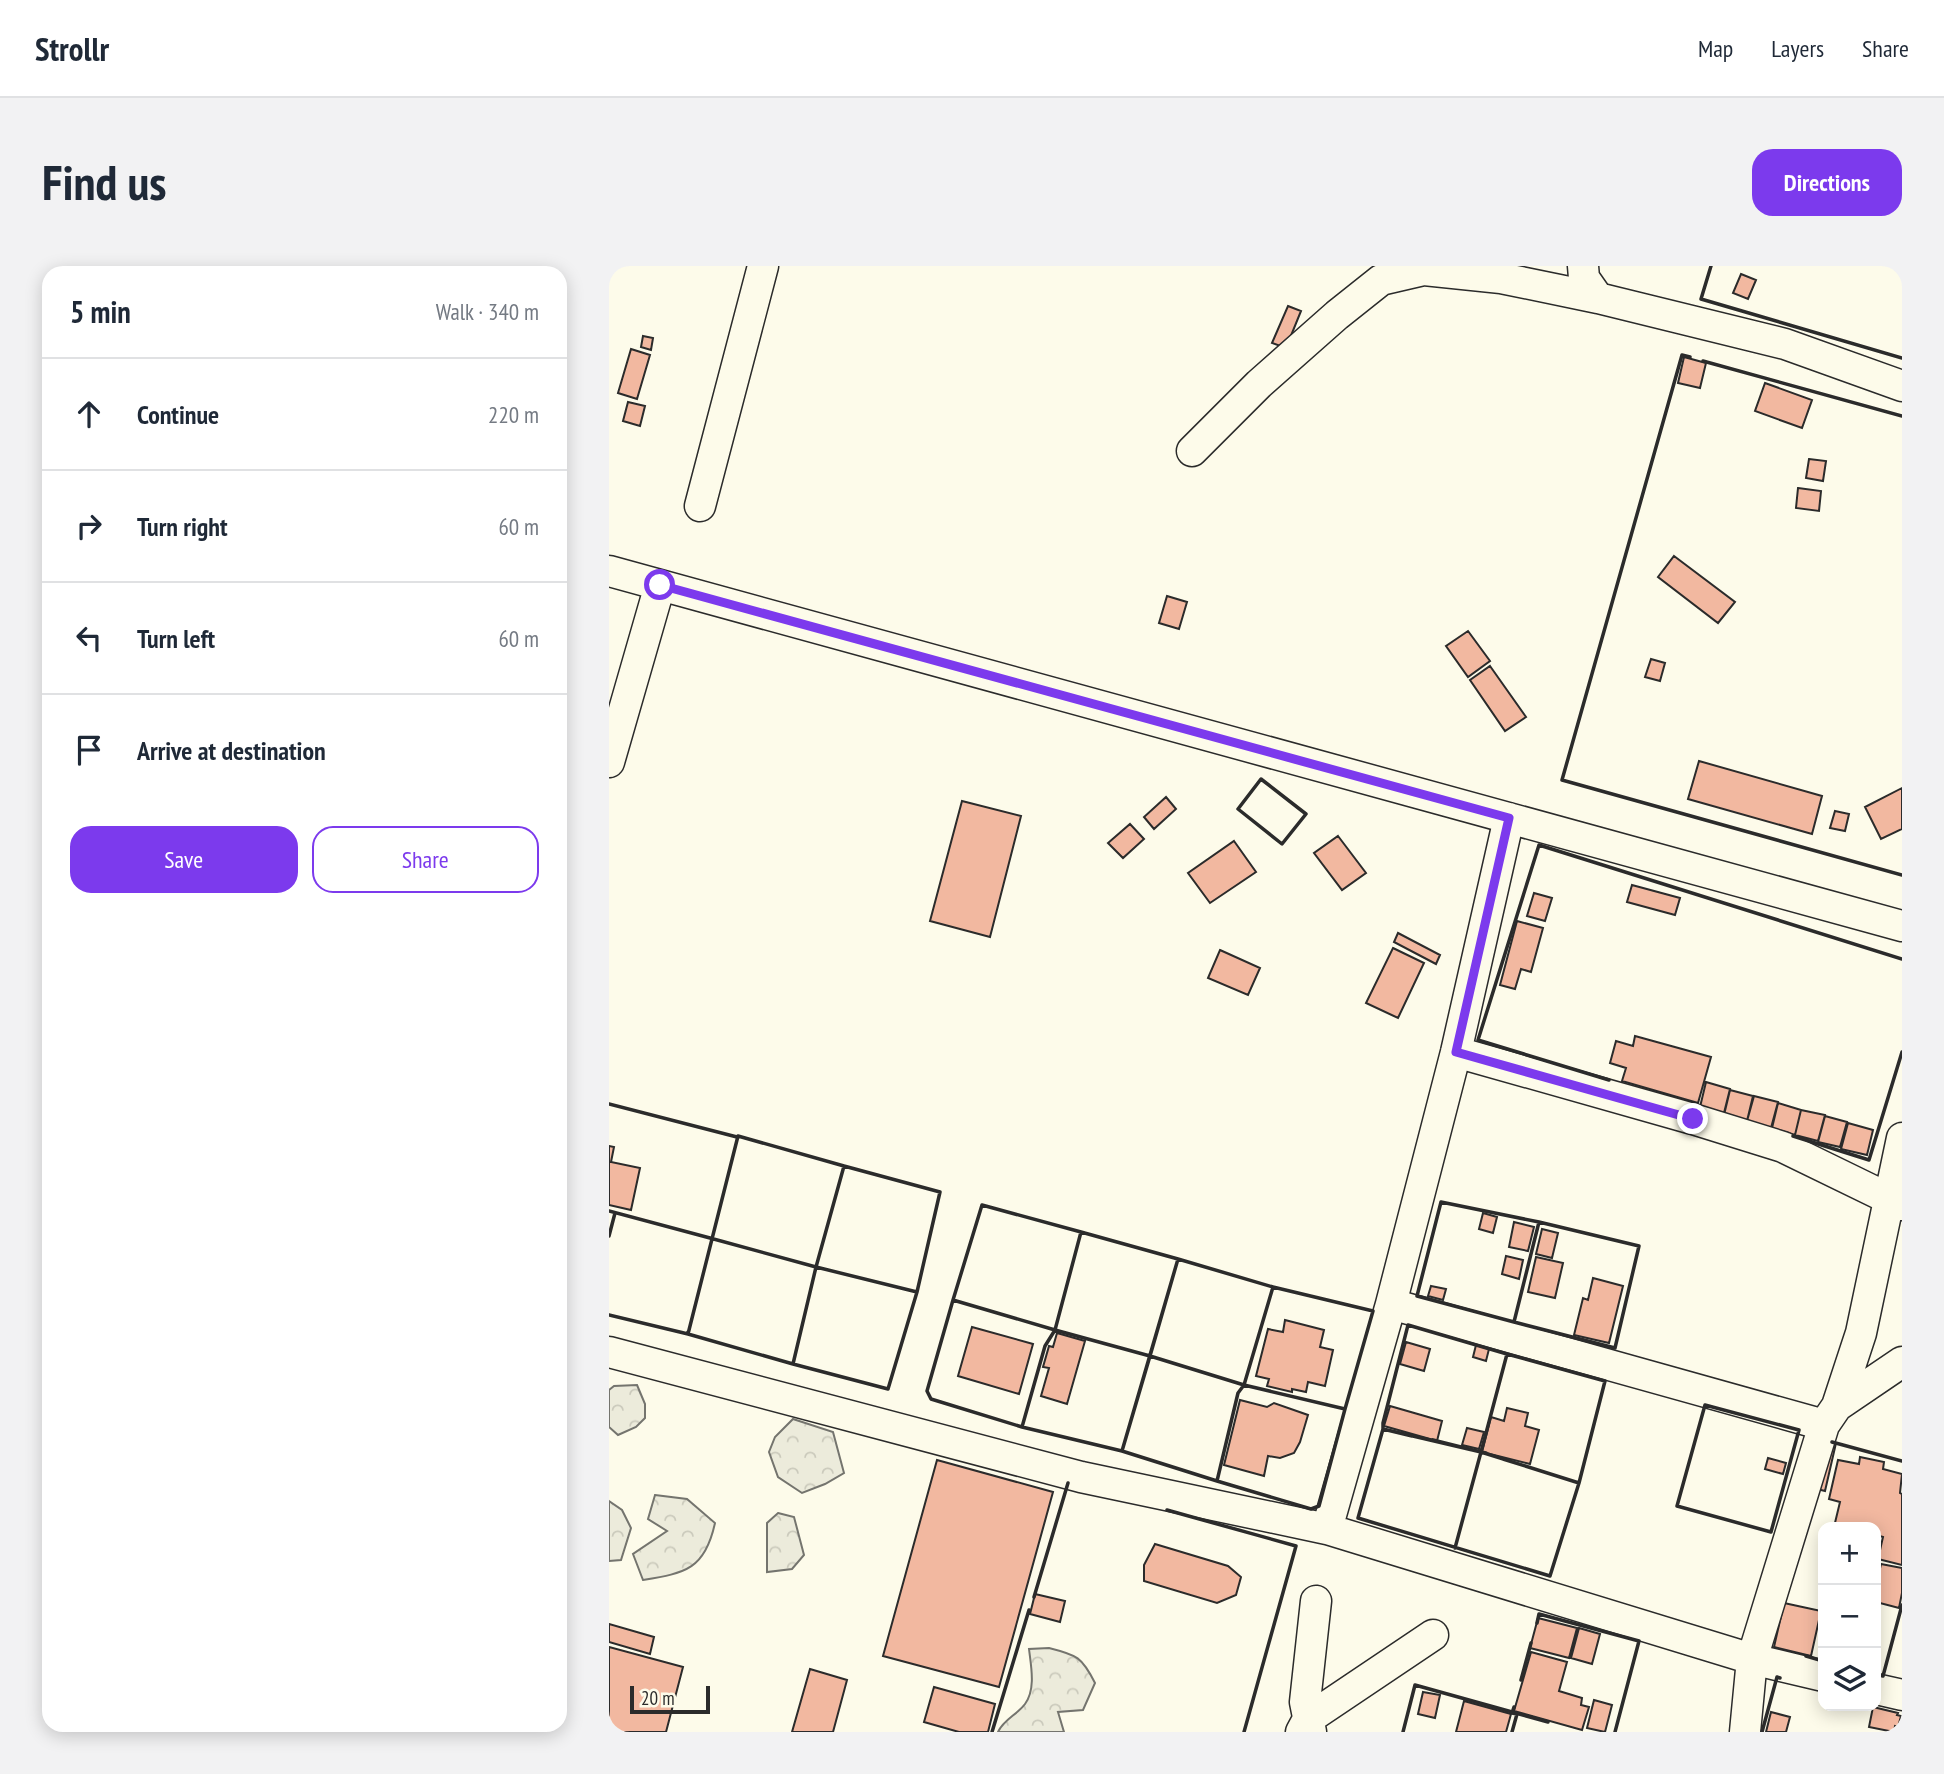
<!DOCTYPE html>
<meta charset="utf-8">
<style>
:root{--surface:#fff;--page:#f2f2f3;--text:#1f2937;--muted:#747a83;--line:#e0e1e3;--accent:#7c3aed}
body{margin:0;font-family:"PT Sans Narrow",sans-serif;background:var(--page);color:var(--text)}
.controls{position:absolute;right:21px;bottom:21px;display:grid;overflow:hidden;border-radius:14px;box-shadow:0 4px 18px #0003}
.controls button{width:63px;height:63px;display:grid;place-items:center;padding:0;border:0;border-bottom:2px solid var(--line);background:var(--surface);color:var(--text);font:35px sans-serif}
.scale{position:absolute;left:21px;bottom:18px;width:80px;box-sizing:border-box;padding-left:7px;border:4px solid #2b2b2b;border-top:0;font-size:19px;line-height:24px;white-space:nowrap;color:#2b2b2b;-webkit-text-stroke:5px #fdfbea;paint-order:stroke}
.stop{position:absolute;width:21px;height:21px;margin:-16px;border:5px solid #7c3aed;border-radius:50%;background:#fff}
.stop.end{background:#7c3aed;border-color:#fff;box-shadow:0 2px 7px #0008}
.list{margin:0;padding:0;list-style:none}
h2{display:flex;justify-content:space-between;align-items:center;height:91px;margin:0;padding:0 28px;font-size:30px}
h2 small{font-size:23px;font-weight:400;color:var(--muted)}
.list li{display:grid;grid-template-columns:46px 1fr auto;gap:21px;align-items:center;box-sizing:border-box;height:112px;padding:0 28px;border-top:2px solid var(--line)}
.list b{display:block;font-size:26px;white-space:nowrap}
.list em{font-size:23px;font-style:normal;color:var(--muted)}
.actions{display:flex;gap:14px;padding:21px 28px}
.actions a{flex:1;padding:16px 0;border:2px solid var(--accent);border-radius:21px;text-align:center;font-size:24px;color:var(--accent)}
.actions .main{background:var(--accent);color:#fff}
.icon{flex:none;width:38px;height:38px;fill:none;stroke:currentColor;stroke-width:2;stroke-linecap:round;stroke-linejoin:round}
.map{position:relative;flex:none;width:1293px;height:1466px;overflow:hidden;border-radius:21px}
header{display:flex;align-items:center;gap:42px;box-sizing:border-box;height:98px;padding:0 35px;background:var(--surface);border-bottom:2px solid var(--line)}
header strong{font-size:33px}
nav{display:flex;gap:38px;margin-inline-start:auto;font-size:24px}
.intro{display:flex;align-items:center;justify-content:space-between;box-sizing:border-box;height:168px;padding:0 42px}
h1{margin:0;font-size:49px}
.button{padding:18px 32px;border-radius:21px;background:var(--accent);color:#fff;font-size:24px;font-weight:700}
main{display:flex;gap:42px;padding:0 42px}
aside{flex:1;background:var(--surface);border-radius:21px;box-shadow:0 4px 18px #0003}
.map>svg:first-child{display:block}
.forest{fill:url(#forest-crowns);stroke:#74746e;stroke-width:2}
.building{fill:#f2b8a0;stroke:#2b2b2b;stroke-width:2}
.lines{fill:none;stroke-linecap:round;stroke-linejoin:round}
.minor-casing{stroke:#2b2b2b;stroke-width:33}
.minor{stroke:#fdfbea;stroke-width:30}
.wall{stroke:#2b2b2b;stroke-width:3.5}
.route{stroke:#7c3aed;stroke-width:9}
</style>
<header>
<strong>Strollr</strong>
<nav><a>Map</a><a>Layers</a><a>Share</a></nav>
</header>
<div class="intro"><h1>Find us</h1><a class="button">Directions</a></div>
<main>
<aside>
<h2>5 min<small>Walk · 340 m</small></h2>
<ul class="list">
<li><svg class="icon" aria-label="ahead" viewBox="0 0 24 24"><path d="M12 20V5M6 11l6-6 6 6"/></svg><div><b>Continue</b></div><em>220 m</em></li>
<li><svg class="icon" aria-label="right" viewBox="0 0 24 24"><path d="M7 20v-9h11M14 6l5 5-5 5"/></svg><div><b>Turn right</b></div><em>60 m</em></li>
<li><svg class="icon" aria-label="left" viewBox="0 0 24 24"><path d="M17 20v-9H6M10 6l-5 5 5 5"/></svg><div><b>Turn left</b></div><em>60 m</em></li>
<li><svg class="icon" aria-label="arrive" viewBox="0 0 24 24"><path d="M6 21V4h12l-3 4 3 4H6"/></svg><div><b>Arrive at destination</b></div></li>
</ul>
<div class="actions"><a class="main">Save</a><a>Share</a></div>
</aside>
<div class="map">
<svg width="1293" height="1466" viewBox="0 0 1293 1466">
<defs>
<pattern id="forest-crowns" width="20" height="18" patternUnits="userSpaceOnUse" patternTransform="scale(1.75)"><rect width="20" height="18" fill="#ecebdb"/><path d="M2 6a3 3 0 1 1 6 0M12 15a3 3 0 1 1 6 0" fill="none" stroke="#cbcabc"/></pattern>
</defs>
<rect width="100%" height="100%" fill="#fdfbea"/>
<path class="forest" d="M 28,1119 L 36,1138 L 36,1152 L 27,1161 L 9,1169 L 0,1161 L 0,1124 L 5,1120 Z
M 184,1153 L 224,1166 L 235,1207 L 216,1218 L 193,1227 L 169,1211 L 160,1186 L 166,1171 Z
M 46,1229 L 78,1233 L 106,1257 C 96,1303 77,1307 34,1314 L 24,1288 L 58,1265 L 39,1253 Z
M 0,1235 L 13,1244 L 22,1262 L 12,1294 L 0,1295 Z
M 169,1247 L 185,1251 L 195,1289 L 183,1303 L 158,1306 L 158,1257 Z
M 440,1382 C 468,1389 473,1391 486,1417 L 474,1444 L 449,1446 L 455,1466 L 389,1466 C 395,1453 408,1449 416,1438 C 427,1423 422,1400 420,1383 Z"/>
<path class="building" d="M 1132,8 L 1147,14 L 1139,33 L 1124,27 Z
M 679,40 L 692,45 L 677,82 L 663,77 Z
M 34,70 L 44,72 L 42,84 L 32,81 Z
M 22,83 L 41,89 L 28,133 L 9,127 Z
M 1075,91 L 1097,97 L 1091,122 L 1069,117 Z
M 1156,117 L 1203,134 L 1193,162 L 1146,145 Z
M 19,136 L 36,140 L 31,160 L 14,155 Z
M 1200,193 L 1217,195 L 1214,215 L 1197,212 Z
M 1189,222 L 1212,225 L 1210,245 L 1187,242 Z
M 1065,290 L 1126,336 L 1109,357 L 1049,311 Z
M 558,330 L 578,336 L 570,363 L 550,357 Z
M 859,365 L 881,395 L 859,411 L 837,380 Z
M 1042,393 L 1056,397 L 1051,415 L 1036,411 Z
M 881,400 L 917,451 L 896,465 L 861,414 Z
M 1090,495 L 1213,530 L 1203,568 L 1079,533 Z
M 1293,522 L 1293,563 L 1272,573 L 1256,541 Z
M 557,531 L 567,543 L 545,563 L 535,551 Z
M 353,535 L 412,550 L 381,671 L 321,655 Z
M 1226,545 L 1240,548 L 1236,565 L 1221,562 Z
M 521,558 L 535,573 L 514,592 L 499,577 Z
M 729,570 L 757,607 L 733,624 L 705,587 Z
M 625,575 L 647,606 L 601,637 L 579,607 Z
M 1023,619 L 1071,632 L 1066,649 L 1018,636 Z
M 925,627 L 943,632 L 936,655 L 918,650 Z
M 908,655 L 934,662 L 922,706 L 912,703 L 906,723 L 891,719 Z
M 789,667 L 831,689 L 827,698 L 785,676 Z
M 784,682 L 815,697 L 789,752 L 757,737 Z
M 611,684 L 651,702 L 639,729 L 599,712 Z
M 1026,770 L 1102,791 L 1089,837 L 1013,815 L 1017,802 L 1001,797 L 1007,775 L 1024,780 Z
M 1097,816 L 1121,823 L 1115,847 L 1091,841 Z
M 1121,824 L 1144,830 L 1138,855 L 1115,849 Z
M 1145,830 L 1169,836 L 1162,862 L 1138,855 Z
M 1169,837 L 1192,844 L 1186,869 L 1163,862 Z
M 1192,844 L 1216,849 L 1209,875 L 1186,869 Z
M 1216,850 L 1238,856 L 1231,881 L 1209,876 Z
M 1239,857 L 1264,864 L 1258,889 L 1232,883 Z
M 0,880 L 5,881 L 2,896 L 31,902 L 22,944 L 0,939 Z
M 874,947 L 888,951 L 884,967 L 870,963 Z
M 905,956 L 925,961 L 919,985 L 900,981 Z
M 933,963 L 949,967 L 943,992 L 927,988 Z
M 897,990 L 914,994 L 910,1013 L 893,1008 Z
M 927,991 L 954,997 L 946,1032 L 919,1026 Z
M 984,1012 L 1014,1020 L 1000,1077 L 965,1069 L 974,1032 L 979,1034 Z
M 822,1020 L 837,1023 L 834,1034 L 819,1030 Z
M 676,1054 L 715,1064 L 711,1081 L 724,1084 L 716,1120 L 699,1116 L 697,1126 L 683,1123 L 683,1126 L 658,1120 L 660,1113 L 647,1110 L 659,1063 L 674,1066 Z
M 363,1061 L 424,1078 L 410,1128 L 349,1110 Z
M 448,1067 L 476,1075 L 458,1138 L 432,1130 L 440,1102 L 434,1101 L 440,1080 L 444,1081 Z
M 797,1076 L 821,1083 L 815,1105 L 791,1098 Z
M 867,1079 L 880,1083 L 877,1095 L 864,1091 Z
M 631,1134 L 658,1141 L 665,1137 L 699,1149 L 691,1176 L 685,1187 L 671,1192 L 659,1190 L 655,1210 L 615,1199 Z
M 781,1140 L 833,1155 L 828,1175 L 775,1160 Z
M 898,1142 L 919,1147 L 916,1160 L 930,1164 L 921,1198 L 873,1186 L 882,1151 L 895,1155 Z
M 858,1162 L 875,1166 L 870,1183 L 853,1179 Z
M 1215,1175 L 1227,1177 L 1216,1225 L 1204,1222 Z
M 1251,1191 L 1275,1196 L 1274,1203 L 1293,1208 L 1291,1227 L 1293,1228 L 1293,1299 L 1269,1293 L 1274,1271 L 1267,1269 L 1267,1261 L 1225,1261 L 1231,1236 L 1220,1233 L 1229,1194 L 1250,1198 Z
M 1159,1192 L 1177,1197 L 1174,1208 L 1156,1203 Z
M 328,1194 L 444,1226 L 390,1421 L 274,1390 Z
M 546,1278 L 619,1300 L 632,1311 L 627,1329 L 608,1337 L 535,1315 L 535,1299 Z
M 1272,1298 L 1293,1302 L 1293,1327 L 1290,1342 L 1267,1336 L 1267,1320 Z
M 426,1328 L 456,1335 L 451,1356 L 421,1348 Z
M 1175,1337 L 1212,1345 L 1202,1390 L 1165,1381 Z
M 929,1352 L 968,1362 L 960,1392 L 921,1382 Z
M 0,1358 L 45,1371 L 41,1388 L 0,1376 Z
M 970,1362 L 991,1368 L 983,1398 L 962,1392 Z
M 0,1381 L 74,1401 L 57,1466 L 0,1466 Z
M 922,1386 L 958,1396 L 950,1425 L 973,1432 L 972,1439 L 980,1441 L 973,1464 L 905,1445 Z
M 201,1403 L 238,1414 L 224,1466 L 183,1466 Z
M 325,1421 L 386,1438 L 379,1466 L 350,1466 L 315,1456 Z
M 814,1426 L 831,1429 L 826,1452 L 809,1448 Z
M 985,1434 L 1003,1439 L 996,1466 L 978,1462 Z
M 855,1435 L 902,1448 L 897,1466 L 847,1466 Z
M 1264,1441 L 1289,1447 L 1288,1449 L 1292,1450 L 1289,1461 L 1286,1460 L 1285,1466 L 1260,1461 Z
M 1162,1446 L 1181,1451 L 1177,1466 L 1157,1466 Z"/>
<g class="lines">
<g class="minor-casing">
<path id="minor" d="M 974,0 L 975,12 L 989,32 L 1176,78 L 1293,120
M 583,185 L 650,118 L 728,49 L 772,14 L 815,4 L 892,12 L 989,32
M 91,240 L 154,0
M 0,305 L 1293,660
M 0,496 L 51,319
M 900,552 L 847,786 L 782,1038 L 1215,1159
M 847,786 L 1084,853 L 1174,881 L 1293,939
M 0,1086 L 472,1211 L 718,1263 L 1143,1393 L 1214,1410
M 1228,1140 L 1252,1067 L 1293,872
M 718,1263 L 782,1038
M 1267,1423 L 1293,1429
M 692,1466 L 699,1453 L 824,1369
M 702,1466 L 696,1436 L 707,1335
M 1136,1466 L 1143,1393 L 1215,1159 L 1228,1140 L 1293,1096"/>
</g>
<use href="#minor" class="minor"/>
<path class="wall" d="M 1102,0 L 1092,33 L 1293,92
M 1081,91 L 1073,89 L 953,514 L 1293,609
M 1094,95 L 1293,150
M 652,513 L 697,548 L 673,578 L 629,543 Z
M 1000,814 L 869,774 L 930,579 L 1293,693
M 0,838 L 128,871
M 1184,870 L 1260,894 L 1293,786
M 235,900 L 331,926 L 308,1026 L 207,1001 Z
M 832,936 L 930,956 L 905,1056 L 808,1030 Z
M 373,939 L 472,966 L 446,1064 L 344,1034 Z
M 0,945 L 101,972
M 930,956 L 1030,980 L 1006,1082 L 905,1056 Z
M 472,966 L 569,993 L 541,1090 L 446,1064 Z
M 0,970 L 6,947 L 8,947
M 101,972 L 207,1001 L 235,900 L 129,870 L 79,1068 L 184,1098 L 207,1001 L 101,972
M 207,1001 L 308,1026 L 279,1123 L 184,1098 Z
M 664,1021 L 764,1045 L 736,1143 L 635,1119 Z
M 344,1034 L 446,1064 L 436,1080 L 413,1161 L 322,1133 L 318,1125 Z
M 0,1049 L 79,1068 L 79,1066
M 799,1059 L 898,1088 L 872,1186 L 774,1163 L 774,1157 Z
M 446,1064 L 541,1090 L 513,1185 L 413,1161 L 436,1080 Z
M 898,1088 L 996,1115 L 970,1217 L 872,1186 Z
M 541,1090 L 635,1119 L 629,1127 L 608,1215 L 513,1185 L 569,993 L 664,1021 L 635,1119 L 541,1090
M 635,1119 L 736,1143 L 710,1240 L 702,1243 L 608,1215 L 629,1127 Z
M 1096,1139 L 1190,1164 L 1162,1266 L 1068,1240 Z
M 803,1170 L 774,1163 L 749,1252 L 941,1310 L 970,1217 L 894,1193
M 824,1174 L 872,1186 L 846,1282
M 1223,1176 L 1293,1195
M 558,1244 L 687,1280 L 635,1466
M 846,1282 L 872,1186 L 877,1187
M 425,1331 L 459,1217
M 928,1357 L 930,1348 L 1030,1375 L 1006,1466
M 1197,1390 L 1214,1395
M 1270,1409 L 1274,1410 L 1293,1339
M 912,1414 L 922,1377
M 383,1466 L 420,1344
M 794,1466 L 806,1419 L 939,1456
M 903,1466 L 908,1448 L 903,1447 L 905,1441
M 1153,1466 L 1168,1411 L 1171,1412"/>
</g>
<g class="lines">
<path class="route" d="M 51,319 L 900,552 L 847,786 L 1084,853"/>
</g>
</svg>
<div class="controls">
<button>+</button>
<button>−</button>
<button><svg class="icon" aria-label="layers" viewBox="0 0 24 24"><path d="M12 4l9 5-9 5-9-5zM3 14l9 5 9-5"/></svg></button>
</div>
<div class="scale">20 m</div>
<div class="stop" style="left:51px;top:319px"></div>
<div class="stop end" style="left:1084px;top:853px"></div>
</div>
</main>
